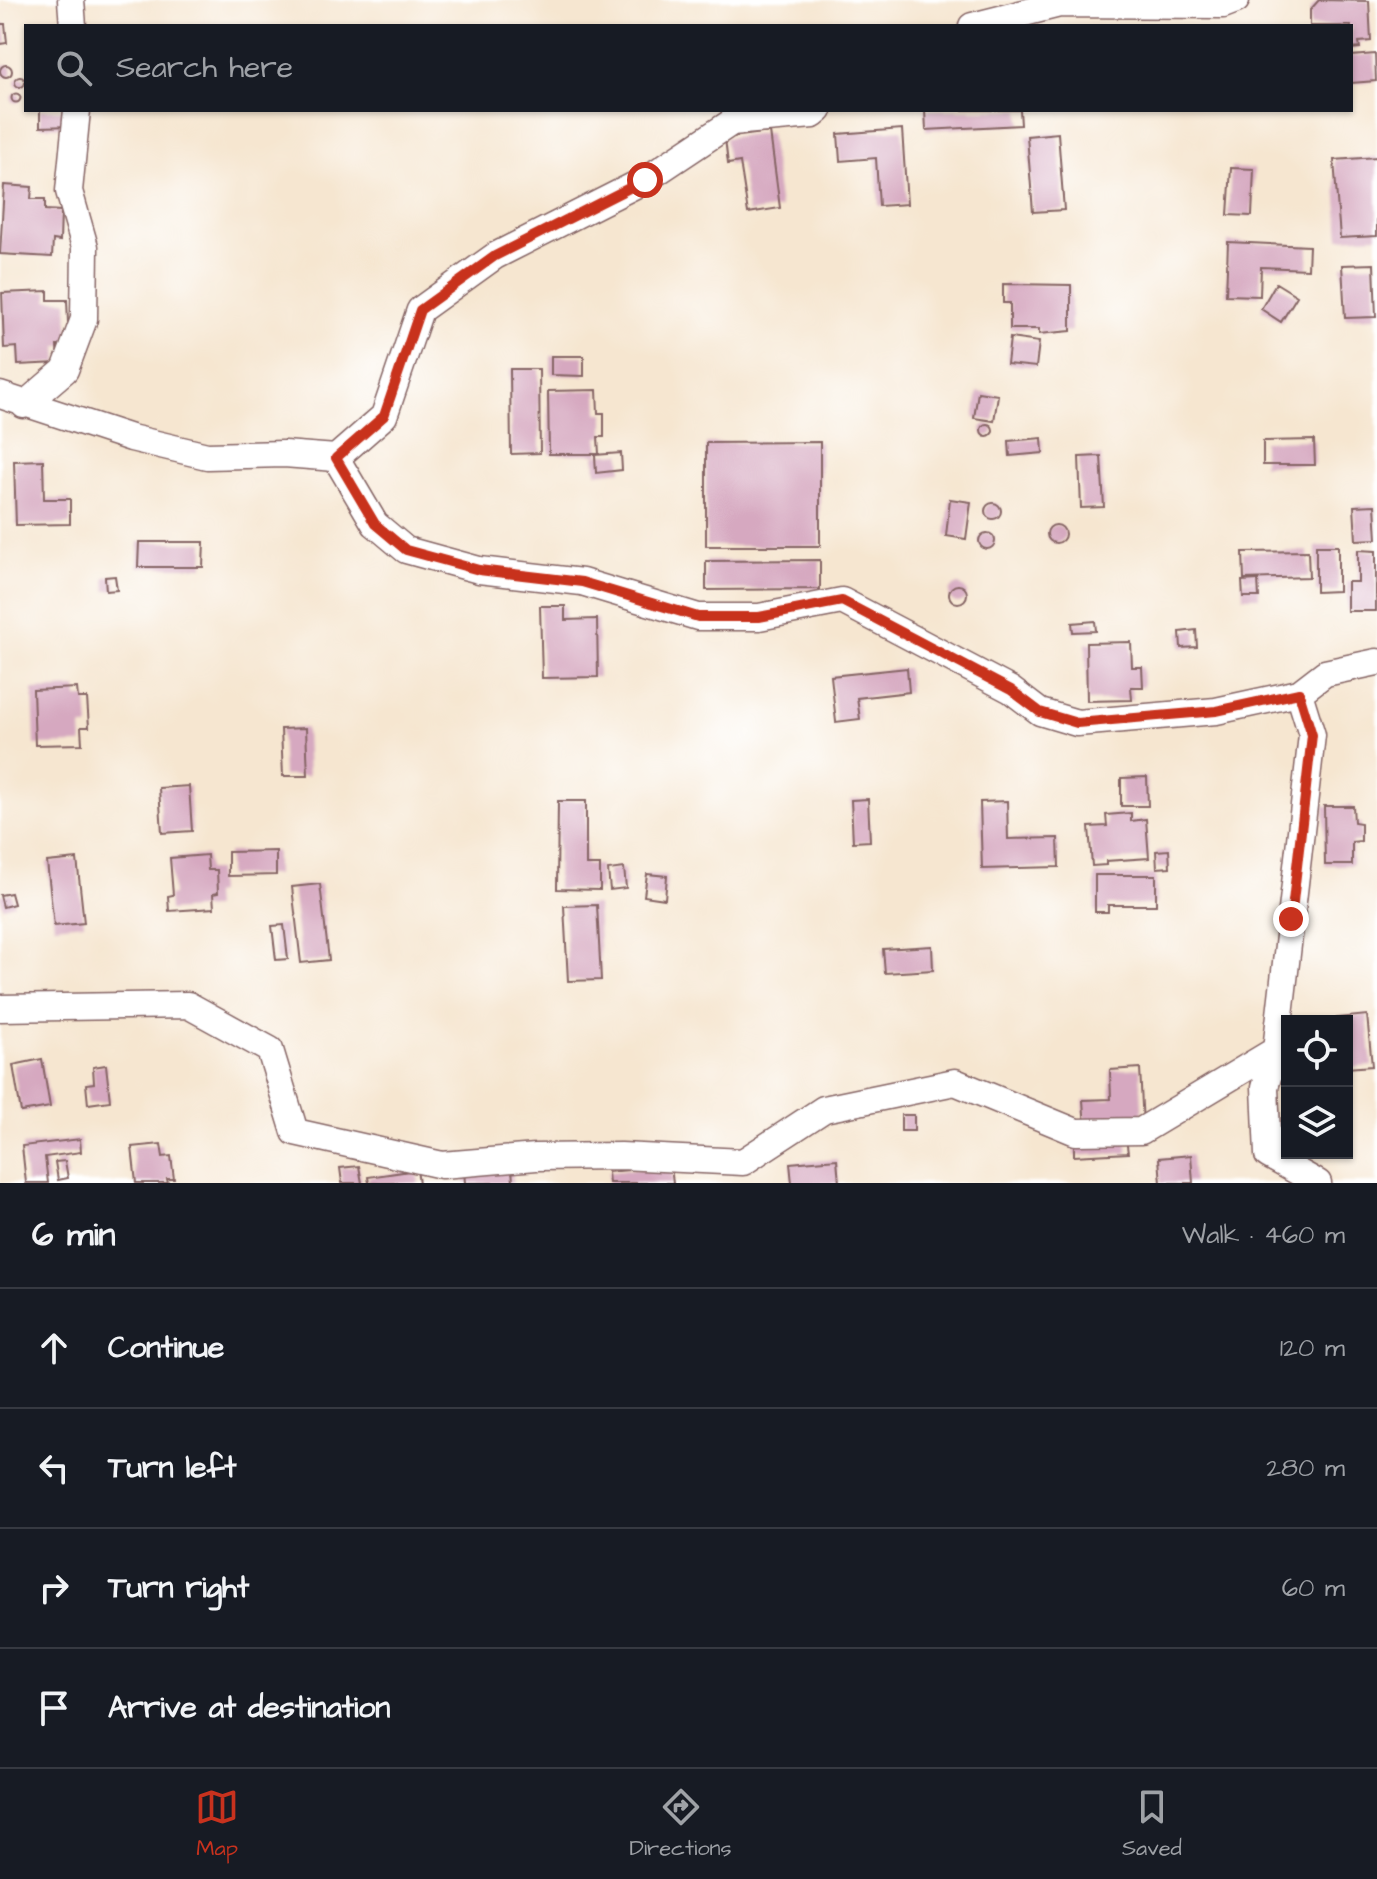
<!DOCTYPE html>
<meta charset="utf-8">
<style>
:root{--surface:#171b24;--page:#242831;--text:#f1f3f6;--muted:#9ea1a6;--line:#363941;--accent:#c8321e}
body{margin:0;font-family:"Architects Daughter",sans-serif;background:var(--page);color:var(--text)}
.controls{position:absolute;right:24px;bottom:24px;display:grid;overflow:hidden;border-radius:0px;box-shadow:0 2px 6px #0004}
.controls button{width:72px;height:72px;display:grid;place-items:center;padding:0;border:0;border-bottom:2px solid var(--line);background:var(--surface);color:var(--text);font:40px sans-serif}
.stop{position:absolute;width:24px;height:24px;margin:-18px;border:6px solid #c8321e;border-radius:50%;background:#fff}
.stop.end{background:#c8321e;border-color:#fff;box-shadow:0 2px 8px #0008}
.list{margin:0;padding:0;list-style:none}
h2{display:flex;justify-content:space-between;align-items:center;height:104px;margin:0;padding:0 32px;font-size:34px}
h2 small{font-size:26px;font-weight:400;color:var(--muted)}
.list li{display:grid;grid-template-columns:52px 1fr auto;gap:24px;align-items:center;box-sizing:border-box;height:120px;padding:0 32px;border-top:2px solid var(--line)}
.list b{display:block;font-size:30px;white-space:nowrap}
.list em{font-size:26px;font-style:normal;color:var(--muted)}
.icon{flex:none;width:44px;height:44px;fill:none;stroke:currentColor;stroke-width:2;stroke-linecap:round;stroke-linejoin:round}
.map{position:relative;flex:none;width:1377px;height:1183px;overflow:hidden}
.search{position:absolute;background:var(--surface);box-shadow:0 2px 6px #0004;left:24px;right:24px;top:24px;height:88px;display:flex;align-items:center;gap:20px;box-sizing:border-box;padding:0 28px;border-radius:0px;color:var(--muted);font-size:30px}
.sheet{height:584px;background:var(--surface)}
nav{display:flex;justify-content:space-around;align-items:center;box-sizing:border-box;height:112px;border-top:2px solid var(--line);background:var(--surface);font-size:22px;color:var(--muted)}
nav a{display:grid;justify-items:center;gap:4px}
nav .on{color:var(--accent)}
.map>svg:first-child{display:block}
.building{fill:#d6a8c0}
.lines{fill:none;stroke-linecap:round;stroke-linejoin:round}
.minor-casing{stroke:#866565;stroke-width:29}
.minor{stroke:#fff;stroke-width:26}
.route{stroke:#c8321e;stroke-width:10}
</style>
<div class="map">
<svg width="1377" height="1183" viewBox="0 0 1377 1183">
<rect width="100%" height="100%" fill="#fff"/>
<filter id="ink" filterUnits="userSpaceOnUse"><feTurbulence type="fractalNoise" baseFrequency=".0125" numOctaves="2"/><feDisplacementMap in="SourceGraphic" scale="16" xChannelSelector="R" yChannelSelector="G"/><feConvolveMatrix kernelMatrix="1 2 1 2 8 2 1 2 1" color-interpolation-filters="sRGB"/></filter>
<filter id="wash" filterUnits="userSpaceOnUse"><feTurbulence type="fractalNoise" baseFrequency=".006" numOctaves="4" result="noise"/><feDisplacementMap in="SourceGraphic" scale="32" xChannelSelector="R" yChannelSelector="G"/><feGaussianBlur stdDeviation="1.8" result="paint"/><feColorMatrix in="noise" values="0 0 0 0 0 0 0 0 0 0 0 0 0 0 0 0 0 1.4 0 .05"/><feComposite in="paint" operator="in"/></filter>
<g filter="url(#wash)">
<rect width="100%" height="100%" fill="#f6e6d0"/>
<g id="blocks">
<path class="building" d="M 1319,0 L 1369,1 L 1371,41 L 1359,42 L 1360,48 L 1351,49 L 1351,26 L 1310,26 L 1310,10 Z
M 0,24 L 5,24 L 7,43 L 0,44 Z
M 1375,54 L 1376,81 L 1351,83 L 1351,56 Z
M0 71a6 6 0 1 1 12 0a6 6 0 1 1-12 0Z
M15 82a5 5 0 1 1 10 0a5 5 0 1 1-10 0Z
M11.5 98a4.5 4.5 0 1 1 9 0a4.5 4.5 0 1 1-9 0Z
M 40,110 L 70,110 L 71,126 L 40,127 Z
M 925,110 L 1020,110 L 1021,125 L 926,130 Z
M 902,129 L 907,204 L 879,206 L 876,158 L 840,161 L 838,134 Z
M 770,132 L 780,208 L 748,213 L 740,162 L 728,164 L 725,138 Z
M 1058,133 L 1064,210 L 1033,212 L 1027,136 Z
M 1377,157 L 1377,236 L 1340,238 L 1334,160 Z
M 1231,168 L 1254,169 L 1252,216 L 1228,215 Z
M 4,185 L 32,187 L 31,199 L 45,199 L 45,210 L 61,211 L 60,241 L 53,240 L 52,257 L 0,254 Z
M 1228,242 L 1309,246 L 1308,269 L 1261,267 L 1260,296 L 1226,295 Z
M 1374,264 L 1376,317 L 1345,318 L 1342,265 Z
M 1276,283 L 1297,296 L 1281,322 L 1261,309 Z
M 1003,284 L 1071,285 L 1071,331 L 1039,334 L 1039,329 L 1010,329 L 1010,303 L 1003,303 Z
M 48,291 L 48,300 L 67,300 L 69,346 L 57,346 L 58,363 L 18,365 L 17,347 L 4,348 L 2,293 Z
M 1010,338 L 1039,342 L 1036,367 L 1007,364 Z
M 551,356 L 584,356 L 584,376 L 551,375 Z
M 510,369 L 539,369 L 540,453 L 511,454 Z
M 597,390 L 598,413 L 604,413 L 604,437 L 598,437 L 599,454 L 549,454 L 548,391 Z
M 978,392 L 998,395 L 994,421 L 974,418 Z
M981 430a6 6 0 1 1 12 0a6 6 0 1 1-12 0Z
M 1042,438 L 1043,453 L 1010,456 L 1009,441 Z
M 1314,440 L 1315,465 L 1263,465 L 1263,441 Z
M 820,442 L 820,546 L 706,546 L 706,443 Z
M 621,453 L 622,470 L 596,473 L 595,455 Z
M 1101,456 L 1104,507 L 1081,508 L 1079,457 Z
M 43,460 L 44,499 L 70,499 L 70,524 L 16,525 L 14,461 Z
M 950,499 L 971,502 L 966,539 L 946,536 Z
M985 511a8 8 0 1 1 16 0a8 8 0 1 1-16 0Z
M 1375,505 L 1377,539 L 1356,540 L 1354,506 Z
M1047 534a9 9 0 1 1 18 0a9 9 0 1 1-18 0Z
M979 541a8 8 0 1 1 16 0a8 8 0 1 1-16 0Z
M 139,542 L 204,542 L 203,567 L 138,567 Z
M 1316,546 L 1338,546 L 1338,591 L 1316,592 Z
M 1358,550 L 1376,551 L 1376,611 L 1347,611 L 1347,582 L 1358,582 Z
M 1308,551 L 1309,577 L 1244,579 L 1243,552 Z
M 820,560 L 820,589 L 706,590 L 706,561 Z
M 115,576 L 117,590 L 106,591 L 105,577 Z
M 1258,580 L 1259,597 L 1243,597 L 1242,581 Z
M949 594a9 9 0 1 1 18 0a9 9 0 1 1-18 0Z
M 540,606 L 565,606 L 565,620 L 597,619 L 598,677 L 542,678 Z
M 1095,621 L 1096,631 L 1073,632 L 1072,623 Z
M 1196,630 L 1197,647 L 1181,648 L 1180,632 Z
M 1131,642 L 1132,667 L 1142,667 L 1143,687 L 1131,687 L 1132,700 L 1087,701 L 1086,643 Z
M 907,668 L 909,692 L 857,698 L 860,719 L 836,722 L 831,676 Z
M 77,688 L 78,698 L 87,698 L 89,727 L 81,727 L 82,744 L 35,745 L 33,690 Z
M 306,728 L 308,776 L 283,776 L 281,729 Z
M 1147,777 L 1148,806 L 1121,806 L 1121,778 Z
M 189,786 L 192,831 L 162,833 L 159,788 Z
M 868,799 L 870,841 L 853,842 L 851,800 Z
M 558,801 L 586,801 L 586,865 L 600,865 L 600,890 L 557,889 Z
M 1007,801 L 1008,839 L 1058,838 L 1059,867 L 982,869 L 980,802 Z
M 1324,806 L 1353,806 L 1354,822 L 1361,823 L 1361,841 L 1352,842 L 1352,865 L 1325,865 Z
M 1131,813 L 1131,821 L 1146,819 L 1149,858 L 1106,861 L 1106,865 L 1092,866 L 1089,827 L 1107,826 L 1106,815 Z
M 1169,850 L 1170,867 L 1157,868 L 1156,851 Z
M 276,851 L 276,875 L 228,876 L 228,852 Z
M 207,855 L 208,870 L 217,870 L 218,893 L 213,894 L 214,908 L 169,911 L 168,896 L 173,895 L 170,858 Z
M 77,859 L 84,923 L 54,926 L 47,862 Z
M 624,868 L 626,888 L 610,890 L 608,870 Z
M 647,874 L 667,876 L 665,899 L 644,896 Z
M 1095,875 L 1156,875 L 1156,905 L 1108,905 L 1108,912 L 1095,912 Z
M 320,884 L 329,960 L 301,963 L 292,887 Z
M 11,893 L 14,904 L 3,907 L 0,895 Z
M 597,905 L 601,980 L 568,981 L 564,906 Z
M 284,925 L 288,959 L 276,960 L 272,926 Z
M 932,946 L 933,970 L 885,973 L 883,949 Z
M 1367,1015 L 1372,1066 L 1347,1068 L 1347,1021 L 1338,1021 L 1337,1018 Z
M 42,1059 L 50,1107 L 21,1112 L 13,1065 Z
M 106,1065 L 110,1101 L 88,1104 L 86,1084 L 94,1083 L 93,1067 Z
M 1140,1068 L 1143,1125 L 1085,1128 L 1083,1100 L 1111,1099 L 1110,1070 Z
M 901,1115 L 914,1115 L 914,1131 L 901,1131 Z
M 1126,1138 L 1128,1153 L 1074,1156 L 1074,1142 Z
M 80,1139 L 81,1152 L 45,1157 L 48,1183 L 26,1183 L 22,1146 Z
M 161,1144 L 163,1157 L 171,1156 L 174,1179 L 167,1179 L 168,1183 L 136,1183 L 132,1147 Z
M 1191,1155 L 1193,1183 L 1161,1183 L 1159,1158 Z
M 837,1159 L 839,1183 L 792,1183 L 790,1163 Z
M 65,1161 L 68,1178 L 58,1180 L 55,1162 Z
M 359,1166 L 362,1183 L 342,1183 L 340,1168 Z
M 671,1166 L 673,1183 L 609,1183 L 608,1172 Z
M 512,1167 L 513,1183 L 465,1183 L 464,1171 Z
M 417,1170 L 419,1183 L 369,1183 L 368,1177 Z"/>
</g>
</g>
<g filter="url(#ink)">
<use href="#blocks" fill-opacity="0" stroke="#866565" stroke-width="2"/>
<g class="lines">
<g class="minor-casing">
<path id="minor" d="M 71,0 L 73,26
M 972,26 L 1060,4 L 1223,5 L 1236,0
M 0,395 L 131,438 L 207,456 L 284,454 L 336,458 L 375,524 L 406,550 L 479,570 L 582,582 L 698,617 L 759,617 L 842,601 L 1011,690 L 1040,712 L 1077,723 L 1216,711 L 1299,693 L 1325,673 L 1377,662
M 24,405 L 65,370 L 84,319 L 85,247 L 69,191 L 77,110
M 336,458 L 384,416 L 420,310 L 495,256 L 645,180 L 732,122 L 813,115 L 819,110
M 0,1008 L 188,1005 L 270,1050 L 295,1132 L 442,1165 L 536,1157 L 621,1156 L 743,1162 L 824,1109 L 955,1082 L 1076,1132 L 1141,1131 L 1276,1050 L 1312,735 L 1299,693
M 1276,1050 L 1265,1087 L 1268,1155 L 1318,1183"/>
</g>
<use href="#minor" class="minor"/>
</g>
</g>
<g class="lines" filter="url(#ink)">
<path class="route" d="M 645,180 L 495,256 L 420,310 L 384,416 L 336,458 L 375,524 L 406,550 L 479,570 L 582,582 L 698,617 L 759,617 L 842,601 L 1011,690 L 1040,712 L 1077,723 L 1216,711 L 1299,693 L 1312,735 L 1291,919"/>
</g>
</svg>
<div class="controls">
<button><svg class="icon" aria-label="locate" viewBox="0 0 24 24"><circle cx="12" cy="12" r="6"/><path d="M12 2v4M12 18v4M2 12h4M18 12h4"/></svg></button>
<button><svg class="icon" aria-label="layers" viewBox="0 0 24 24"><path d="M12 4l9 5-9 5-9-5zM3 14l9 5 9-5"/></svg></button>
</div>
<div class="stop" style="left:645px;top:180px"></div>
<div class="stop end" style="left:1291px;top:919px"></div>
<div class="search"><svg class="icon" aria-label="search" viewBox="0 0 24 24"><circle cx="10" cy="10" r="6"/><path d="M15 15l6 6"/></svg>Search here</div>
</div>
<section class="sheet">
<h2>6 min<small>Walk · 460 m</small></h2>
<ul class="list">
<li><svg class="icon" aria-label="ahead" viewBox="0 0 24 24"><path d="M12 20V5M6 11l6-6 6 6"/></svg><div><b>Continue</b></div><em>120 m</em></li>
<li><svg class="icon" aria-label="left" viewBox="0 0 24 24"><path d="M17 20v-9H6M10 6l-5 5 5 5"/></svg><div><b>Turn left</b></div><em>280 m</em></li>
<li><svg class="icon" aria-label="right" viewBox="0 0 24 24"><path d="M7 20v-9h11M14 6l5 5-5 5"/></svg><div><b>Turn right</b></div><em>60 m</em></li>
<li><svg class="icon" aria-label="arrive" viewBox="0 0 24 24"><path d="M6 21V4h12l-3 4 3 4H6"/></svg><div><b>Arrive at destination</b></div></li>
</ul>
</section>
<nav>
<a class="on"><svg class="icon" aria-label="map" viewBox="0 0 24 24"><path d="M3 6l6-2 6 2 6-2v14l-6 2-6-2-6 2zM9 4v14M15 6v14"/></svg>Map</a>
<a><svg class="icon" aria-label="directions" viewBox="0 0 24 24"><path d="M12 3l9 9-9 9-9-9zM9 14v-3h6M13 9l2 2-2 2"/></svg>Directions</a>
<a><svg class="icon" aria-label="saved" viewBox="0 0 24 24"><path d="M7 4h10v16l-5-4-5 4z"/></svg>Saved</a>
</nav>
